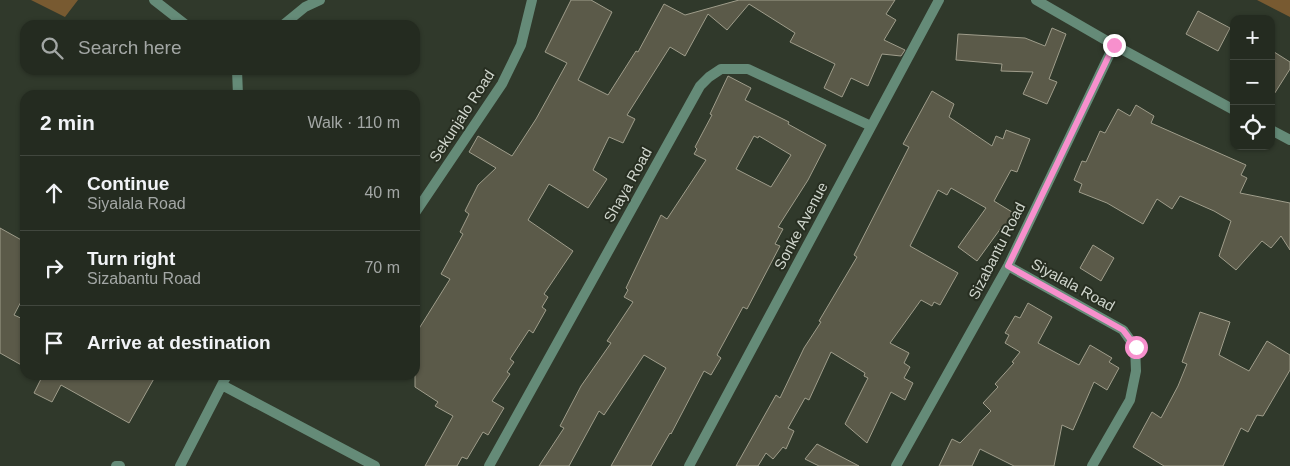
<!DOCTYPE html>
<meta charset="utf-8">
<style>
:root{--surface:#242b20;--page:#2c3329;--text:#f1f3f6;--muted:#a3a7a5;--line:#41473e}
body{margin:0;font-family:Helvetica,sans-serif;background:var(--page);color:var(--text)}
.controls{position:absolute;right:15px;top:15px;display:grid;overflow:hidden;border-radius:10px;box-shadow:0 1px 4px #0004}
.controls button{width:45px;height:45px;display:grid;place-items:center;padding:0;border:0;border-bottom:1px solid var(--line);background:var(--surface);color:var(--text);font:25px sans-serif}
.stop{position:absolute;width:15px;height:15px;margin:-11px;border:4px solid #f790cd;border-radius:50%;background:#fff}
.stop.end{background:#f790cd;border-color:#fff;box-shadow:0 1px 5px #0008}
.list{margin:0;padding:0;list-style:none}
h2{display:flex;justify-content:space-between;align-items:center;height:65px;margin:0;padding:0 20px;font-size:21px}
h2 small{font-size:16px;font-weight:400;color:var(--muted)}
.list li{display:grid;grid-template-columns:32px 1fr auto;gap:15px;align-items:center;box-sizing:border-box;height:75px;padding:0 20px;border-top:1px solid var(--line)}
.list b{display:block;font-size:19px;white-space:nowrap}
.list p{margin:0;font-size:16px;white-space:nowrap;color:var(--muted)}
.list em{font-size:16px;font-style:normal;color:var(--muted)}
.icon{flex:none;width:28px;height:28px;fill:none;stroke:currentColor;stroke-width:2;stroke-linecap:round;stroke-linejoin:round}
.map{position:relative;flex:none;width:1290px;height:466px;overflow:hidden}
.search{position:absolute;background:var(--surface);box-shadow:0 1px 4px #0004;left:20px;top:20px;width:400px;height:55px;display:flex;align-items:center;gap:12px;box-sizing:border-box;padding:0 18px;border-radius:15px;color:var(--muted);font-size:19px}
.panel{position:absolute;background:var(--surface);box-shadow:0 1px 4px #0004;left:20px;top:90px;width:400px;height:290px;border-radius:15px}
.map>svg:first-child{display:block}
.green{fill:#785a31}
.building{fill:#5b5a49;stroke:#9f9d8b;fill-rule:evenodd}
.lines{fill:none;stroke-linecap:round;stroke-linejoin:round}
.lane{stroke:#658b78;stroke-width:10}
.street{stroke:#658b78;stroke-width:10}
.route{stroke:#f790cd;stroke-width:6}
.labels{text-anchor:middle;stroke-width:4;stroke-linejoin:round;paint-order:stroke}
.street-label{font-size:15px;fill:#d0d6cd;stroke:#272e21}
</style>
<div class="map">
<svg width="1290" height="466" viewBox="0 0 1290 466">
<rect width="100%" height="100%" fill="#30392b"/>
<path class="green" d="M 31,0 L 78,0 L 65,17 Z
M 1257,0 L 1290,0 L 1290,17 Z"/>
<path class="building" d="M 571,0 L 591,0 L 612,12 L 578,80 L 608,95 L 636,51 L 638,52 L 664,4 L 685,15 L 739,0 L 895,0 L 886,14 L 896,20 L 884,40 L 905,50 L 901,56 L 882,54 L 868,86 L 851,78 L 842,97 L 824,88 L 835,64 L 790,42 L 795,33 L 749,4 L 727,30 L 708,14 L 685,56 L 670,47 L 627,115 L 635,119 L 623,143 L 609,137 L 593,170 L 607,179 L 588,208 L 549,184 L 528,220 L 573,251 L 544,294 L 548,297 L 542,307 L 546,310 L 533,333 L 529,330 L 510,359 L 514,362 L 507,372 L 510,374 L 492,401 L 504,408 L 488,435 L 483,432 L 467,459 L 462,457 L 457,466 L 425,466 L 453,416 L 435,406 L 438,402 L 415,387 L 415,335 L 450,279 L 441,274 L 463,234 L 460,232 L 469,214 L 465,211 L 478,185 L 496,168 L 469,152 L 478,136 L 512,156 L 536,119 L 567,63 L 545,52 Z
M 1198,11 L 1230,28 L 1218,51 L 1186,34 Z
M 1052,28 L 1066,34 L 1049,79 L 1057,82 L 1047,104 L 1023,94 L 1033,72 L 1001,71 L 1002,64 L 956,60 L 958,34 L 1025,38 L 1045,46 Z
M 1271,50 L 1290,62 L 1290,69 L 1271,99 Z
M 728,76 L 751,88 L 745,100 L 789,122 L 788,124 L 826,145 L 808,180 L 778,227 L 783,229 L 775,244 L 780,246 L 747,309 L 743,307 L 717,355 L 721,358 L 711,375 L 704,371 L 671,434 L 670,433 L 651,466 L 611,466 L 666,368 L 644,355 L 604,415 L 599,411 L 569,466 L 539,466 L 564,428 L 560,426 L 581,386 L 611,343 L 607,341 L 633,302 L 624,297 L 628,290 L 626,288 L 661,215 L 667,219 L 706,160 L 694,154 L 697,149 L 695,147 L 712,115 L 710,114 ZM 754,136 L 758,138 L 759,136 L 791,155 L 771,187 L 736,169 Z
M 932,91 L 954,104 L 949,117 L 992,146 L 996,136 L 1003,139 L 1006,130 L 1030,139 L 1017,172 L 1011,170 L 994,201 L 1017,215 L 1007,231 L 1001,228 L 977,261 L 958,247 L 986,208 L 951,188 L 947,195 L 938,190 L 910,246 L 958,273 L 940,305 L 934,302 L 932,306 L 921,300 L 890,343 L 909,353 L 904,363 L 910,367 L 904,378 L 913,383 L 905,400 L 891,392 L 867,443 L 845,424 L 868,378 L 864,376 L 865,373 L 831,352 L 809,400 L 805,398 L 788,428 L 794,431 L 786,449 L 783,447 L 773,459 L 766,453 L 758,466 L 736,466 L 776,395 L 780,398 L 804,348 L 821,322 L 819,321 L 857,257 L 854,255 L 909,147 L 903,144 Z
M 1136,105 L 1154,116 L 1151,123 L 1246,165 L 1241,175 L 1247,178 L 1240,193 L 1290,203 L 1290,250 L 1281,236 L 1271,248 L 1262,241 L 1236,270 L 1219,256 L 1231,221 L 1214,211 L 1180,196 L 1172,209 L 1157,199 L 1143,224 L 1107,203 L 1079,192 L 1082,184 L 1074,180 L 1082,161 L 1086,162 L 1100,131 L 1105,133 L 1118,109 L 1130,116 Z
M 0,228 L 25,242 L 25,294 L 14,315 L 25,320 L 25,367 L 0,353 Z
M 1093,245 L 1114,258 L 1101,281 L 1080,268 Z
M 1028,303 L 1052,317 L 1038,343 L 1079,365 L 1090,345 L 1112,358 L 1109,362 L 1119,368 L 1107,390 L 1094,382 L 1073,430 L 1062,425 L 1054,466 L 1014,466 L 980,449 L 972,466 L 939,466 L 952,439 L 960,443 L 991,411 L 983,403 L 998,387 L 995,384 L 1014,363 L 1012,362 L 1020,352 L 1005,343 L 1009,335 L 1005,333 L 1015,316 L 1020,318 Z
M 1200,312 L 1230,322 L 1219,355 L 1249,371 L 1267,341 L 1290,355 L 1290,370 L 1263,416 L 1257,415 L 1248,432 L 1241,428 L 1223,466 L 1164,466 L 1133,447 L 1152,412 L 1161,418 L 1178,386 L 1187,364 L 1182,362 Z
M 43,375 L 156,375 L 129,423 L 61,385 L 52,402 L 34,393 Z
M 817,444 L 859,466 L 819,466 L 805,459 Z"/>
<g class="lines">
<path class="lane" d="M 116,466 L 120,466"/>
<path class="street" d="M 154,0 L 186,25
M 1036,0 L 1114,45 L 1234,110
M 283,25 L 305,7 L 320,0
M 237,70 L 238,95
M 1271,130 L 1290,140
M 415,213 L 502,84 L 521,45 L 532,0
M 1008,266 L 1123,330 L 1135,347 L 1136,371 L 1130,400 L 1092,466
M 222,385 L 375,466
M 180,466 L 227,375
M 489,466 L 700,86 L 709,77 L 721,69 L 748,69 L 871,126
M 689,466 L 939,0
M 896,466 L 1008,266 L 1114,45"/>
</g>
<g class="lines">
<path class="route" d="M 1114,45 L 1008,266 L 1123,330 L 1136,347"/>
</g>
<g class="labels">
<g class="street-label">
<text transform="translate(462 116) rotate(-57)" y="5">Sekunjalo Road</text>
<text transform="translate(628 185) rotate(-61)" y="5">Shaya Road</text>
<text transform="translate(801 226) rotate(-62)" y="5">Sonke Avenue</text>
<text transform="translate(997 251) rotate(-63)" y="5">Sizabantu Road</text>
<text transform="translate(1073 285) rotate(29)" y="5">Siyalala Road</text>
</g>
</g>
</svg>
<div class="controls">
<button>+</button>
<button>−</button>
<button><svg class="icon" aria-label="locate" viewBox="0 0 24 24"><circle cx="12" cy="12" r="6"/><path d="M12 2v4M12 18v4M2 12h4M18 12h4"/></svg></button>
</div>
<div class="stop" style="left:1136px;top:347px"></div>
<div class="stop end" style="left:1114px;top:45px"></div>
<div class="search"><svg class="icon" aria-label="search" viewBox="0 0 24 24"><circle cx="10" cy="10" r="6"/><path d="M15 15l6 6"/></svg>Search here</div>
<section class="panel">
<h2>2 min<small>Walk · 110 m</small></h2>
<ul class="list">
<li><svg class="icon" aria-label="ahead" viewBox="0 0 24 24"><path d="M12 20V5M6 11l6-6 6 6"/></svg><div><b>Continue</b><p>Siyalala Road</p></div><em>40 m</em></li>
<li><svg class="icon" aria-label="right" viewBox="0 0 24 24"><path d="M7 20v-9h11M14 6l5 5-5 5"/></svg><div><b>Turn right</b><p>Sizabantu Road</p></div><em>70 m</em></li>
<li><svg class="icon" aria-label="arrive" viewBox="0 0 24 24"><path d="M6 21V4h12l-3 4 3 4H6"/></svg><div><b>Arrive at destination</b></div></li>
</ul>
</section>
</div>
